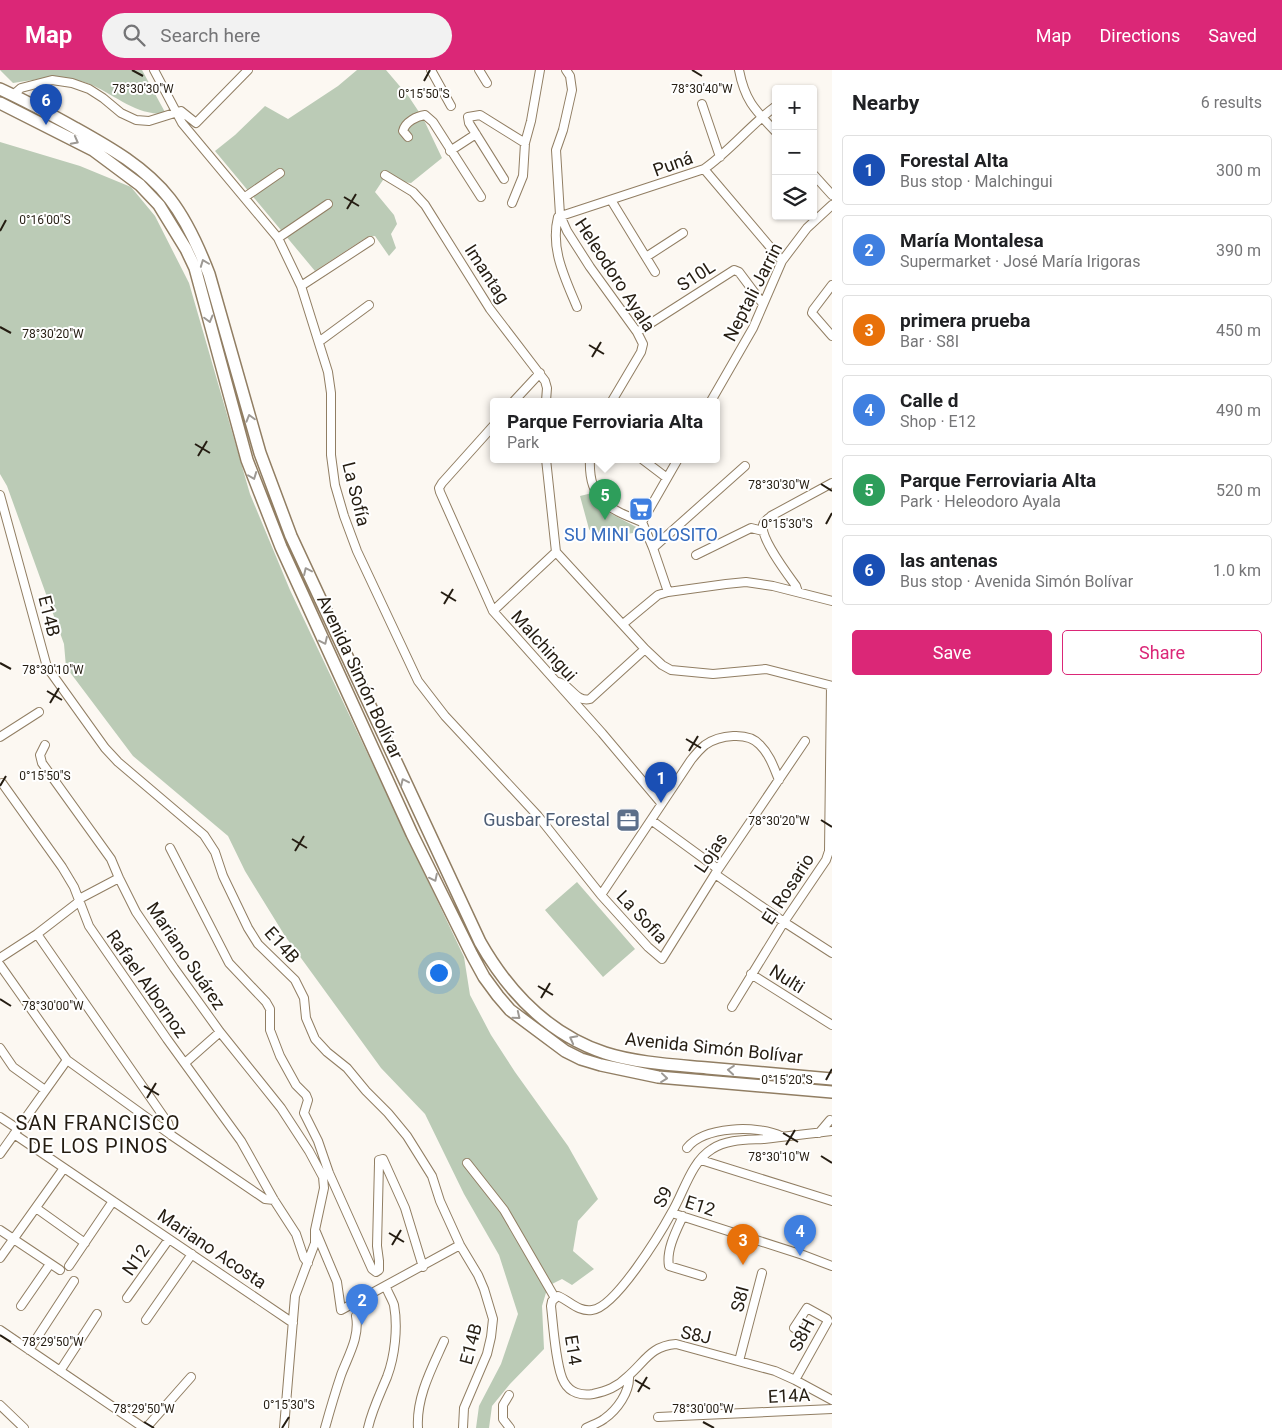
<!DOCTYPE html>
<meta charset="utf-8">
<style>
:root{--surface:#fff;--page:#f2f2f2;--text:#202124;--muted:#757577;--line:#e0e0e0;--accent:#db2777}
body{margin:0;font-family:Roboto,sans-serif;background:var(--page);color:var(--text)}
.controls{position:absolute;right:15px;top:15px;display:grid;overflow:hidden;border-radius:5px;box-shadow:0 1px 4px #0004}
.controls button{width:45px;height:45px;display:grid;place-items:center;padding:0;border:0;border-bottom:1px solid var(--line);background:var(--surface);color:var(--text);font:25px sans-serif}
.you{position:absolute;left:438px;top:902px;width:18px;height:18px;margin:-12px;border:4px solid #fff;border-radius:50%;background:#1a73e8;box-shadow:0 0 0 8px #1a73e833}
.badge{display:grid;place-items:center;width:32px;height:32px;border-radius:50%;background:var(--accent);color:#fff;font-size:16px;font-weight:700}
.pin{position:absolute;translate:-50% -41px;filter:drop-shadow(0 1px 2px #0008)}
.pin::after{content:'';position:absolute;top:26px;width:18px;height:15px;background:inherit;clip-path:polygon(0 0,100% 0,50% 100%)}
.popup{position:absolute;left:490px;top:328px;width:230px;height:65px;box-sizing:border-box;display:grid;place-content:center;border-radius:5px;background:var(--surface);filter:drop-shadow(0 1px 4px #0005);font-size:16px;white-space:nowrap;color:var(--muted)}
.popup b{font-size:19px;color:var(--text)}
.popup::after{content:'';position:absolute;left:50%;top:100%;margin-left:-10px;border:10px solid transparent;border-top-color:var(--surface)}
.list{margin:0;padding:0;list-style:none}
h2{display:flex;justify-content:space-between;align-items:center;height:65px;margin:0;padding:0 20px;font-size:21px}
h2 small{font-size:16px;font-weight:400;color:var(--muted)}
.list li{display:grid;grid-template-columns:32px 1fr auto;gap:15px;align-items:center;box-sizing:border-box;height:70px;margin:0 10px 10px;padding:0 10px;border:1px solid var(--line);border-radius:5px}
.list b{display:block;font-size:19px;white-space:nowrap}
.list p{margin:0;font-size:16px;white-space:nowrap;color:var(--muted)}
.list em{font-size:16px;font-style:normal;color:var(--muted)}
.actions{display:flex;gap:10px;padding:15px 20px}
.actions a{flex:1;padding:11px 0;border:1px solid var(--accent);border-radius:5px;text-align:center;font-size:18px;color:var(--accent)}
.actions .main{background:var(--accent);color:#fff}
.icon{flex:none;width:28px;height:28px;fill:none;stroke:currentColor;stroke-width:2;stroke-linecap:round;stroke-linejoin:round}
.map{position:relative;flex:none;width:832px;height:1358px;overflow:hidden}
header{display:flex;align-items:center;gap:30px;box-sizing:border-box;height:70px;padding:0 25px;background:var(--accent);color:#fff}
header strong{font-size:24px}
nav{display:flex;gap:28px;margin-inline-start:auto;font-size:18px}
.search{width:350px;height:45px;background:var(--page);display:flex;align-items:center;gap:12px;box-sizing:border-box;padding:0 18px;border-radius:28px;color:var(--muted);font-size:19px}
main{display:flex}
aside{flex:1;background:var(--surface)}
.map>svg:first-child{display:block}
.green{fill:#bbcbb6}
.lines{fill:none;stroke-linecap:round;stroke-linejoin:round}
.minor-casing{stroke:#917e63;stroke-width:10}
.highway-casing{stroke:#917e63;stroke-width:14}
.minor{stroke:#fff;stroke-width:8}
.highway{stroke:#fff;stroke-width:11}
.oneway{stroke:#9d9994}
.ticks{fill:none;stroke:#251d12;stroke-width:2}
.labels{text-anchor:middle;stroke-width:4;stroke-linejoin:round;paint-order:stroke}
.street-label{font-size:18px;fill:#251d12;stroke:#fff}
.shop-label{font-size:18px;fill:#366cbe;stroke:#fff}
.service-label{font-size:18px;fill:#4e5e75;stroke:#fff;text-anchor:end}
.quarter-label{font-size:20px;letter-spacing:1px;fill:#251d12;stroke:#fff}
.ticks-label{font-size:12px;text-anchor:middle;fill:#251d12;stroke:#fff;stroke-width:4;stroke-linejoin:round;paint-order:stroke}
</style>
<header>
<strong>Map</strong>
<div class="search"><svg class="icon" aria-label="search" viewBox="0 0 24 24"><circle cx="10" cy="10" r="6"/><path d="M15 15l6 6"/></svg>Search here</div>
<nav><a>Map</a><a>Directions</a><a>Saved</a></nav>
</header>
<main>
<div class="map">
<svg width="832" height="1358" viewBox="0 0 832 1358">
<rect width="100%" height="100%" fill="#fcf8f2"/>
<path class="green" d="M 0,0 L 142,0 L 166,44 C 136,45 118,27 92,15 C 66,4 40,9 13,13 Z
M 357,0 L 386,0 L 409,27 L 423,48 L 442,88 L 411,113 L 383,110 L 375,122 L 394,145 L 397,154 L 391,164 L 396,178 L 389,186 L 375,166 L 367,167 L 315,201 L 215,81 L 235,65 L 265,36 L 288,49 L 338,16 Z
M 0,72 L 80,96 L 131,117 L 155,146 L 189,213 L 250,424 L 290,520 L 464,887 L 470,925 L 491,965 L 515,1002 L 568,1076 L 598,1129 L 578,1151 L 573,1181 L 594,1199 L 572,1215 L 562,1209 L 548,1216 L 542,1236 L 544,1279 L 510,1314 L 492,1336 L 489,1358 L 476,1358 L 479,1336 L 501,1294 L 518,1244 L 499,1185 L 464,1124 L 425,1044 L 381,998 L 285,866 L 245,801 L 228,766 L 133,686 L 66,597 L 64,574 L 7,416 L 0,404 Z
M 592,423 L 606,441 L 640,459 L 639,462 L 596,469 L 589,459 L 580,426 Z
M 577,812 L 635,879 L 603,907 L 545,840 Z"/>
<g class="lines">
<g class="minor-casing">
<path id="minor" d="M 154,0 L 182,53 L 278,168 L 301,216 L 328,302 L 331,323 L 331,385 L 335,415 L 344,446 L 357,481 L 418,611 L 445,646 L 538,746 L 601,825 L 648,877 L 662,889 L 715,804 L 805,671
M 431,0 L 451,36
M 479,0 L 487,13
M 566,0 L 570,6 L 572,20 L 563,60 L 556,80 L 560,145 L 567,161 L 590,197 L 637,262 L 643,274 L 641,282 L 612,331
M 739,0 C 745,31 755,40 776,62
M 13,25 L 21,18 L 52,10 L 72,13 L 89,19 L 103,28 L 121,43 L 136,50 L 149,51 L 181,41 L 196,53 L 248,0
M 702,34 L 720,87
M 408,67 L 403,61 C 405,52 417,46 425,45 L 433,52 L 481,127
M 450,81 L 476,64
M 704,99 L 782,191
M 813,104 L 832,125
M 385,105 L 413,122 L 425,135 L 490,239 L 545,311 L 547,318 L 546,331
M 504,109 L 469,53 L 468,47 L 480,45 L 525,73
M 245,127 L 280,103
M 611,130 L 655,202
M 512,133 L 523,106 L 525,73 L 531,51 L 540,0
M 278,168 L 328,134
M 646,187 L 683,163
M 832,215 L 813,240 L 812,243 L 832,266
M 301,216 L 370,171
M 577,237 C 565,208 550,179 558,147 L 704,99 C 730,81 750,55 776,36
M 637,262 L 734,200 L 739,202 L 763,234
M 320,271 L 369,235
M 514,331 L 540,303
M 711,331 L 753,258 L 782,191 L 807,158 L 832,135
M 494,355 L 442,413 L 439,418 L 440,422 L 493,541 L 602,663 L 661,733
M 546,389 L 556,482 L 645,579 L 662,595 L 671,600 L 713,604 L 766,599 L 832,616
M 590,389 C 588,430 607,438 642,452
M 642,389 L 667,408
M 0,425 L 47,597 L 105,678 L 118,692 L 204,765 L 215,782 L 223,806 L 248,858 L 258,874 L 295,910 L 304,928 L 306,948 L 315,969 L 327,982 L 347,998 L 366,1021 L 388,1043 L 407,1066 L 432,1106 L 440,1131 L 460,1175 L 478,1205 L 484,1219 L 493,1249 L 491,1267 L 487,1284 L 464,1338 L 463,1358
M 642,452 L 653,478 L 668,522
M 642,452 L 678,389
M 653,478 L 745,396
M 696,485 L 751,458 L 763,461
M 798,522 L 796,516 C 788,505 760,468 763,455 C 764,451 768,449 771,446 L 832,413
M 493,541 L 556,482
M 623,554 L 658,525 L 668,522 L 726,514 L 746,512 L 773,516 L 832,531
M 558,612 C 570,614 576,633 590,629 L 645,579
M 0,667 L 39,642
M 45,675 L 40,685 L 42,693 L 111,789 L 119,808 L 136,842 L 174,898 L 220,962 L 281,1038 L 309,1081 L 323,1107 L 324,1118 L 315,1160 L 315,1173 L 295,1226 L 284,1358
M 2,713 L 62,797 L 74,817 L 89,856 L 167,969 L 241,1071 L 274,1130 L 296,1164 L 304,1188 L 308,1193
M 651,750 L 718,799
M 170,778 L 229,893 L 266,932 L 270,939 L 270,960 L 280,986 L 296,1015 L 306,1025 L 308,1030 L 304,1043 L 318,1071 L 329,1103 L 372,1199 L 376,1202 L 379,1200 L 379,1191 L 377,1176 L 379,1093 L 379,1090 L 383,1089 L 405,1138 L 423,1197
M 715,804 L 784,852 L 832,883
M 601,825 L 691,690 C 695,685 700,679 705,675 C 719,665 748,661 760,675 C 770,685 774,698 779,710
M 37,864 L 168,1053 L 171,1065
M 0,888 L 37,864 L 76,834 L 81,828 L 119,808
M 0,895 L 67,990 L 171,1065 L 265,1129 L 274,1130
M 751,904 L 832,955
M 732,937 L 784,852 L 826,790 L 829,781 L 831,616
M 0,978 L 13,997 L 45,1020
M 185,993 L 220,962
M 0,1047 L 18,1059
M 832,1061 C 809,1064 787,1066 764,1069 C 747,1070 727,1069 712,1079 C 691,1092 684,1122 672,1142 C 660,1164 615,1238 592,1240 C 578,1242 570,1231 558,1226 L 552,1231 L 551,1236 C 553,1253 556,1299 564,1312 C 570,1323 582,1326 593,1324 C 607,1321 617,1317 627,1307 C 645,1292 650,1276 676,1274 L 775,1301 L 795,1310 L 832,1330
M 819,1063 L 830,1050
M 14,1064 L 293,1253
M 687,1078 C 704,1056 757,1055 781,1066
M 0,1084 L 67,990
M 701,1090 L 832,1131
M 467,1093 L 504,1140 L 555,1228
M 36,1138 L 85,1173
M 672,1143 L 803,1185 L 832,1196
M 683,1146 C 676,1161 666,1180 669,1196 L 702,1206
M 0,1160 L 60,1200
M 316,1162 L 337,1212 L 341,1240 L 460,1175
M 0,1188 L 64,1098
M 69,1196 L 113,1131
M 127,1228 L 169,1169
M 21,1236 L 50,1194
M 146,1250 L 192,1184
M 794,1258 L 807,1238 L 827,1249 L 828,1251 L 795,1310
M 0,1260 L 144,1358
M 29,1280 L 74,1211
M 739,1291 L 762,1203
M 60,1301 L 97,1244
M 509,1325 L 503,1335 L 503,1349 L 510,1358
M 0,1335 L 24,1358
M 658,1347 L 832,1339
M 146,1358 L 191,1307
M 325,1358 C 330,1340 335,1323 341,1305 C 348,1286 360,1267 356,1246
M 368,1358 C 372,1340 380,1324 387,1307 C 395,1286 398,1257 394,1235 C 392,1229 388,1223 386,1217
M 418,1358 C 416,1327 432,1298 444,1271
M 586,1358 C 592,1355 599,1353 604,1349 C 617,1340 630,1322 629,1306"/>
</g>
<g class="highway-casing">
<path id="highway" d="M 0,19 C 26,31 50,44 75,58 C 109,77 145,97 170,129 C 187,151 199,178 209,204 L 260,383 L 291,466 L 480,872 C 509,923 548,964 605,983 C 636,993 675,995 707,998 C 749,1002 790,1005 832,1009
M 0,33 L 93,80 L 140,115 L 159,135 L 186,179 L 195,198 L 247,390 L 281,477 L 412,764 L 472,885 L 484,907 L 498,926 L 510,940 L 565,981 L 581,989 L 601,995 L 658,1007 L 832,1022"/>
</g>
<use href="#minor" class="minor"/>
<use href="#highway" class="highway"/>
</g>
<defs><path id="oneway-chevron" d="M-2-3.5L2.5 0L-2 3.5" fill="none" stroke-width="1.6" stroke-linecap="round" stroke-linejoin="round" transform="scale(1.25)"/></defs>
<g class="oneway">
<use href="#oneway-chevron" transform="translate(75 71) rotate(28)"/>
<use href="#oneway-chevron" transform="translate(204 193) rotate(-111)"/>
<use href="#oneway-chevron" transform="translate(209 249) rotate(75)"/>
<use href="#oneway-chevron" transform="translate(250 348) rotate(-106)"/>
<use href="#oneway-chevron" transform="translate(253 406) rotate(69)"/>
<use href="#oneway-chevron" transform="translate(307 501) rotate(-115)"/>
<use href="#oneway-chevron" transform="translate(324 571) rotate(65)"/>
<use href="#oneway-chevron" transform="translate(404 712) rotate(-115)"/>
<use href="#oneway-chevron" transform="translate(434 808) rotate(64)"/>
<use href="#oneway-chevron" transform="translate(517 946) rotate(39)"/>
<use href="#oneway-chevron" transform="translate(573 969) rotate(-152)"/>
<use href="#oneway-chevron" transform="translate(731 1000) rotate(-175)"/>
<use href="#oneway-chevron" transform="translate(664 1008) rotate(6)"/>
</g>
<path class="ticks" d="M 132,0 L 143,6M 692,0 L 702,6M 424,11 L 430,0M 344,127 L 359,136M 347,139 L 356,124M 0,161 L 6,150M 0,257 L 11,263M 589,275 L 604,284M 592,287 L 601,272M 195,374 L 210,383M 198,386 L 207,371M 821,414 L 832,421M 826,454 L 832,443M 441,522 L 456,531M 444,534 L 453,519M 0,593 L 11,599M 47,621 L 62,630M 50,633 L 59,618M 686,669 L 701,678M 689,681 L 698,666M 0,716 L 6,706M 821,750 L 832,757M 292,769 L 307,778M 295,781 L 304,766M 538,916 L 553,925M 541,928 L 550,913M 0,929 L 11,936M 826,1010 L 832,999M 144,1016 L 159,1025M 147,1028 L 156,1013M 783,1063 L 798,1072M 786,1075 L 795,1060M 821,1086 L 832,1093M 389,1163 L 404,1172M 392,1175 L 401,1160M 0,1265 L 11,1272M 635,1310 L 650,1319M 638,1322 L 647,1307M 144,1352 L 154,1358M 703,1352 L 714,1358M 282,1358 L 289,1347"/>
<defs>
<g id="supermarket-square" transform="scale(1.25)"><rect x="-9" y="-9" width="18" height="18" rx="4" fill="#3f7fe0" stroke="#fff"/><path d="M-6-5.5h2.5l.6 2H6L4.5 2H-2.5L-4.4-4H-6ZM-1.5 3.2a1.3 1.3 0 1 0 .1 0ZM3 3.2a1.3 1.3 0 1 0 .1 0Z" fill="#fff"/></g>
<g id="office-square" transform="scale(1.25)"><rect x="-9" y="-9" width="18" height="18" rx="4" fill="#5c6f8a" stroke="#fff"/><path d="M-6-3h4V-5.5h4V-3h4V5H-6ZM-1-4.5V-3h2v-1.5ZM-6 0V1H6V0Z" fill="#fff"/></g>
</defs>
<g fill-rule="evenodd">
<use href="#supermarket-square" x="641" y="439"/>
<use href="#office-square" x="628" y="750"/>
</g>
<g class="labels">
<g class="street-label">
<text transform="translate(673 94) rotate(-20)" y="6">Puná</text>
<text transform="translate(487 204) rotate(57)" y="6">Imantag</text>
<text transform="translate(615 205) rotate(57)" y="6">Heleodoro Ayala</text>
<text transform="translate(696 206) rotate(-33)" y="6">S10L</text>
<text transform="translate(753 222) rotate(-63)" y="6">Neptali Jarrin</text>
<text transform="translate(356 424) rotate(76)" y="6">La Sofía</text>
<text transform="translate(49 546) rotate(76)" y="6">E14B</text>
<text transform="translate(544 576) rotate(48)" y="6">Malchingui</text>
<text transform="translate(360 607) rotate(65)" y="6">Avenida Simón Bolívar</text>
<text transform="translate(711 783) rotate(-56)" y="6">Lojas</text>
<text transform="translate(788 819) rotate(-57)" y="6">El Rosario</text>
<text transform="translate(642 847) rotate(47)" y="6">La Sofia</text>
<text transform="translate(282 875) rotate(48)" y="6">E14B</text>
<text transform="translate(186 886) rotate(56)" y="6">Mariano Suárez</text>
<text transform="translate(787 909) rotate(32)" y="6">Nulti</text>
<text transform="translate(147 914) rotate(55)" y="6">Rafael Albornoz</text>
<text transform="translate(714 978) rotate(6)" y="6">Avenida Simón Bolívar</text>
<text transform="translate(663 1127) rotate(-62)" y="6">S9</text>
<text transform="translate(700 1136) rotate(18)" y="6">E12</text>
<text transform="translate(212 1179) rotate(34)" y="6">Mariano Acosta</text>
<text transform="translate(136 1190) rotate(-55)" y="6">N12</text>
<text transform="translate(740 1229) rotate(-75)" y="6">S8I</text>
<text transform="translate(696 1265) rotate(12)" y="6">S8J</text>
<text transform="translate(802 1265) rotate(-63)" y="6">S8H</text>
<text transform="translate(471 1274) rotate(-75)" y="6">E14B</text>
<text transform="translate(573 1280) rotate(81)" y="6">E14</text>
<text transform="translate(789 1326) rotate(-3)" y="6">E14A</text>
</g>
<g class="shop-label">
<text x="641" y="471">SU MINI GOLOSITO</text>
</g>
<g class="service-label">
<text x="610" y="756">Gusbar Forestal</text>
</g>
<g class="quarter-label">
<text x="98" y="1060">SAN FRANCISCO<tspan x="98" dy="23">DE LOS PINOS</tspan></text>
</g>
</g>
<g class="ticks-label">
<text x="143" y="23">78°30'30"W</text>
<text x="702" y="23">78°30'40"W</text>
<text x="424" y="28">0°15'50"S</text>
<text x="45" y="154">0°16'00"S</text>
<text x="53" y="268">78°30'20"W</text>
<text x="779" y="419">78°30'30"W</text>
<text x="787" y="458">0°15'30"S</text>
<text x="53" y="604">78°30'10"W</text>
<text x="45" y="710">0°15'50"S</text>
<text x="779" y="755">78°30'20"W</text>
<text x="53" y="940">78°30'00"W</text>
<text x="787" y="1014">0°15'20"S</text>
<text x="779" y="1091">78°30'10"W</text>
<text x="53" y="1276">78°29'50"W</text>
<text x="289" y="1339">0°15'30"S</text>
<text x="144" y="1343">78°29'50"W</text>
<text x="703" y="1343">78°30'00"W</text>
</g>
</svg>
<div class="controls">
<button>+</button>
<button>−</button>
<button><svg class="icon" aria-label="layers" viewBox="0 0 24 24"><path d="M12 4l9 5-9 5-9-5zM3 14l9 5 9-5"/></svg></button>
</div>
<div class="you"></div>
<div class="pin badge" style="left:661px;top:733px;background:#1a4fb4">1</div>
<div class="pin badge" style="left:362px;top:1255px;background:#3f7fe0">2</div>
<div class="pin badge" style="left:743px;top:1195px;background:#e8710a">3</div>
<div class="pin badge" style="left:800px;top:1186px;background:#3f7fe0">4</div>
<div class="pin badge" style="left:605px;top:450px;background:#2e9e5b">5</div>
<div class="popup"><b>Parque Ferroviaria Alta</b>Park</div>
<div class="pin badge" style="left:46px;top:55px;background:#1a4fb4">6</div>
</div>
<aside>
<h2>Nearby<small>6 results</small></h2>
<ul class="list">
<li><span class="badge" style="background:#1a4fb4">1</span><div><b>Forestal Alta</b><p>Bus stop · Malchingui</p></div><em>300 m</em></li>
<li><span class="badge" style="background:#3f7fe0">2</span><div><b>María Montalesa</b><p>Supermarket · José María Irigoras</p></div><em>390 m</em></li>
<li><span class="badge" style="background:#e8710a">3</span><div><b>primera prueba</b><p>Bar · S8I</p></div><em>450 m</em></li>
<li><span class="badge" style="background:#3f7fe0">4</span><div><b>Calle d</b><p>Shop · E12</p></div><em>490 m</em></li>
<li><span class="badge" style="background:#2e9e5b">5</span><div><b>Parque Ferroviaria Alta</b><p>Park · Heleodoro Ayala</p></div><em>520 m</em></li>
<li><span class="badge" style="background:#1a4fb4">6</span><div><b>las antenas</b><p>Bus stop · Avenida Simón Bolívar</p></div><em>1.0 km</em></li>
</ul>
<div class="actions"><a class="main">Save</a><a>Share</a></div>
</aside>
</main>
